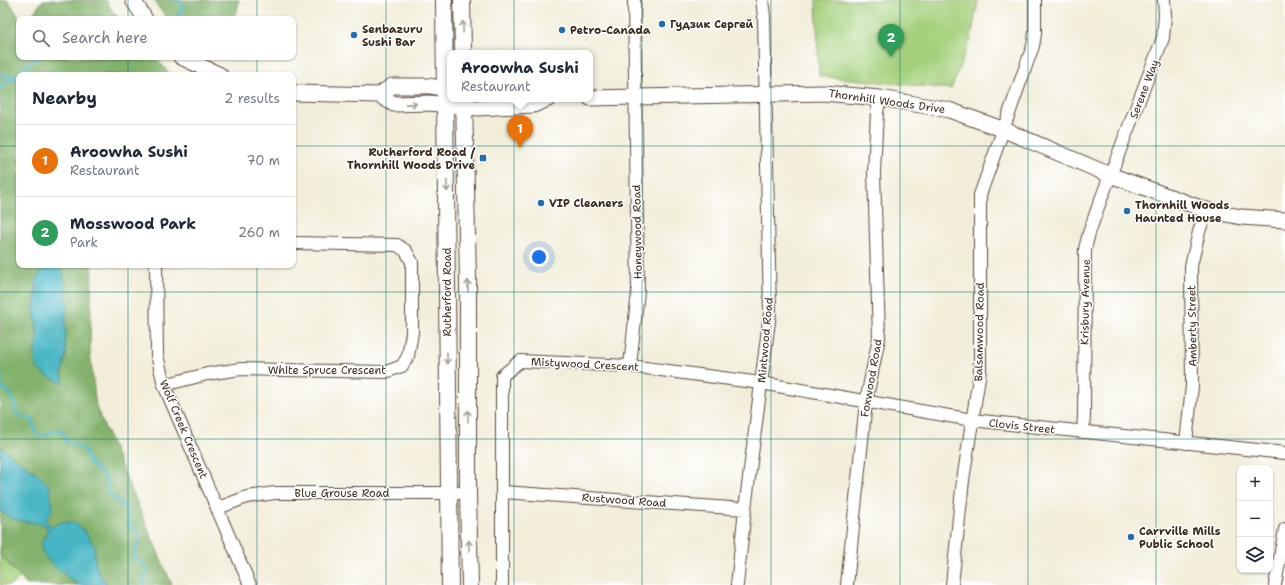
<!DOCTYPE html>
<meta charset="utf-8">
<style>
:root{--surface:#fff;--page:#f2f2f3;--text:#1f2937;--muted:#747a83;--line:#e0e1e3;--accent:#0f766e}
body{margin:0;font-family:"Shantell Sans",sans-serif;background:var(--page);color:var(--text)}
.controls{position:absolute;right:12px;bottom:12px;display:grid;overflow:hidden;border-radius:8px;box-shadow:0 1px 3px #0004}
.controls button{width:36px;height:36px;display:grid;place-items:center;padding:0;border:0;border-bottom:1px solid var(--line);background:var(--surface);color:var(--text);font:20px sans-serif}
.you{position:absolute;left:539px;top:257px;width:14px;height:14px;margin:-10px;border:3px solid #fff;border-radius:50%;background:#1a73e8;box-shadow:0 0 0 6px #1a73e833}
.badge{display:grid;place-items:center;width:26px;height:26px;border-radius:50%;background:var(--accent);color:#fff;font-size:13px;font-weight:700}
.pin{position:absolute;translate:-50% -33px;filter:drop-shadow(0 1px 2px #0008)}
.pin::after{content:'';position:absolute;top:21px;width:14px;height:12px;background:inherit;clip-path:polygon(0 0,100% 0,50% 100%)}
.popup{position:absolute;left:447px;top:50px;width:146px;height:52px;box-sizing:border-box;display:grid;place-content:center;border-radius:8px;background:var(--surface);filter:drop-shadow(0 1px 3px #0005);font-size:13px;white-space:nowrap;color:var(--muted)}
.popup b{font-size:15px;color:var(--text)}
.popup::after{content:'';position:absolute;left:50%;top:100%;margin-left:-8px;border:8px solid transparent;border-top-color:var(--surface)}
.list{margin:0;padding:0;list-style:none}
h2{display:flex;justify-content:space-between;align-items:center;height:52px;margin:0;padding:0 16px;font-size:17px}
h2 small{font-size:13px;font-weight:400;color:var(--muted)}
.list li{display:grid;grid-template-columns:26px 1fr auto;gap:12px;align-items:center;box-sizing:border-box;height:72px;padding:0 16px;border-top:1px solid var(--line)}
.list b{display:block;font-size:15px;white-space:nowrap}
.list p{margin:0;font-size:13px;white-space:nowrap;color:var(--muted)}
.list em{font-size:13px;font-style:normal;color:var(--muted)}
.icon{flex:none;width:22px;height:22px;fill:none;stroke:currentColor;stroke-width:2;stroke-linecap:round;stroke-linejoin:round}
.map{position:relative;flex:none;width:1285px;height:585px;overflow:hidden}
.search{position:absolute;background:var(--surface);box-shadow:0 1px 3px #0004;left:16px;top:16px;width:280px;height:44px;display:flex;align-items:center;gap:10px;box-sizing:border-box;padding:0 14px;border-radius:8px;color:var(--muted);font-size:15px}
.panel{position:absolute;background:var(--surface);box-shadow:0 1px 3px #0004;left:16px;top:72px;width:280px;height:196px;border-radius:8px}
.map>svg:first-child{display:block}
.green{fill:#a4d07c;stroke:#707d4d}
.forest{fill:#83b26c;stroke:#5f6e45}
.water{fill:#47b5c3;stroke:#417070}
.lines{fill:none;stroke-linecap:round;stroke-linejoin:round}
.stream{stroke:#47b5c3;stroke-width:3}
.minor-casing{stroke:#56473a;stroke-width:14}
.tertiary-casing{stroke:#56473a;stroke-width:17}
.secondary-casing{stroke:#56473a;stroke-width:18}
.minor{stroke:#fff;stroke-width:12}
.tertiary{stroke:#fff;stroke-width:15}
.secondary{stroke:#fff;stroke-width:16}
.oneway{stroke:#a79f9a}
.grid{fill:none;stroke:#0f766e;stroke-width:1;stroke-opacity:0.55}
.poi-dot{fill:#1f6fb2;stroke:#fff;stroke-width:1.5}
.labels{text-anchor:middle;stroke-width:3;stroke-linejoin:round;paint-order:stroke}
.poi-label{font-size:11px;font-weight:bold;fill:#3b2a1e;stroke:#fff;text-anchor:start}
.street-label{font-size:11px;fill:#3b2a1e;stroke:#fff}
</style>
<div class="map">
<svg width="1285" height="585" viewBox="0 0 1285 585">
<rect width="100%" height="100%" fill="#fff"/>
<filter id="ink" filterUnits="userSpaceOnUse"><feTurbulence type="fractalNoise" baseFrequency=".025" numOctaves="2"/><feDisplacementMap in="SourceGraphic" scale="8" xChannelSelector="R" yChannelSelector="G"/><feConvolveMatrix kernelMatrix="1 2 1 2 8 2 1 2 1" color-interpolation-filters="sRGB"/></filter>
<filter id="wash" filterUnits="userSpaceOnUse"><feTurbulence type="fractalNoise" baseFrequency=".012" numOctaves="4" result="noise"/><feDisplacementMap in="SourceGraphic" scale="16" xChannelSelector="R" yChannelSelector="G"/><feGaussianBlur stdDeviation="0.9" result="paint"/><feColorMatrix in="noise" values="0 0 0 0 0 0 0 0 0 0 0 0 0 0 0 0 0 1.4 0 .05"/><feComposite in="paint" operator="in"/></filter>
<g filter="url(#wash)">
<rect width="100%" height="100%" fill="#f2eeda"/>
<path class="green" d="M 816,0 L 978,0 L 971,38 L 951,89 L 819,76 Z
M 0,555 L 20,577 L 11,585 L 0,585 Z"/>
<path class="forest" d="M 0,0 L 8,0 L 20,19 L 19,19 L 19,57 L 155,57 L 171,75 L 19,75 L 19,265 L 92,265 L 90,353 L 96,407 L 172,585 L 27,585 L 0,555 Z
M 43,0 L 106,0 L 111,9 L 120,19 L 29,19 Z
M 154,0 L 239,0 L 237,12 L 231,19 L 212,19 L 198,14 L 194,19 L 168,19 L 158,7 Z"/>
<path class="water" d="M 44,265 L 61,265 L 66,285 L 65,294 L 68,301 L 65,320 L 66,331 L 65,342 L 66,354 L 62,373 L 64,382 L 60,382 L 47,376 L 37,368 L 34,355 L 38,339 L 34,308 L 37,288 L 35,282 Z
M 0,446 L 12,456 L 38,474 L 49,485 L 53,508 L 46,520 L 51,527 L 61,522 L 74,522 L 84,530 L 95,546 L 95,563 L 100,576 L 106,582 L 107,585 L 78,585 C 68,577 41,559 41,546 C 41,540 45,536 48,531 L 45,525 C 31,521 10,523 0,510 Z"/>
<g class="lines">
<path class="stream" d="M 173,19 C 180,13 189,7 176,0
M 0,75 L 17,76
M 0,89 C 3,82 7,80 14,80 L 20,72 L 37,57
M 0,372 L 1,384 L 2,388 L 10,393 L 18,416 L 32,419 L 36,434 L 39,436 C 47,436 53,430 62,430 L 66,441 L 79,446 L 84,450 L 90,464 L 104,475 L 110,495 L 126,508 L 128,524 C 147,539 137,536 134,556 L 147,568 L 143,585"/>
</g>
</g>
<g filter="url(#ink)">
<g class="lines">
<g class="minor-casing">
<path id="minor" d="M 156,265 L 157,355 L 164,385 L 250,585
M 630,366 L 638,291 L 634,0
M 164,385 L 207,374 L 241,369 L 386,372 L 402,366 L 408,356 L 412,333 L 412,262 L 406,251 L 397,245 L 293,243
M 1083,432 L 1084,415 L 1085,249 L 1089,233 L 1098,207 L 1163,38 L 1165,15 L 1164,0
M 1186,443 L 1192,386 L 1191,266 L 1199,232 L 1206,210
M 503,492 L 745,509
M 218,508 L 247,497 L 275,493 L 468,493
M 502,585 L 502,376 L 520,361 L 630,366 L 761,383 L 972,420 L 1285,453
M 737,585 L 745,509 L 770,313 L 764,16 L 762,0
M 847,585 L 866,402 L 879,338 L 874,172 L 877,112 L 880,98
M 952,585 L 963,480 L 980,371 L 980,195 L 1033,46 L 1035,34 L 1035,0
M 1275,585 L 1285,529"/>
</g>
<g class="tertiary-casing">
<path id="tertiary" d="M 133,0 L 145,19
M 181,57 L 220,75
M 293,93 L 379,95 L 394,104 L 429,103 L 479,108 L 533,105 L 548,99
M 379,95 L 392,86 L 430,86 L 450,90
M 590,98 L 823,93 L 880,98 L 949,110 L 1002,129 L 1110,175 L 1206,210 L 1241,217 L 1285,220"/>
</g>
<g class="secondary-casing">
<path id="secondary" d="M 444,0 L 450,585
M 462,0 L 463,53
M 464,99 L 468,279 L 468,493 L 470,585"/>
</g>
<use href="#minor" class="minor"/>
<use href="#tertiary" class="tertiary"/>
<use href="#secondary" class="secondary"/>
</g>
<defs><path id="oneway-shaft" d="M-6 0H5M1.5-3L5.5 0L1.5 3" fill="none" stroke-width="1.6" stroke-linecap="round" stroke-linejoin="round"/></defs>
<g class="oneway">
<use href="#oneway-shaft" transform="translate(463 27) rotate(-92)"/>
<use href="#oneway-shaft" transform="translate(411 104) rotate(-1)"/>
<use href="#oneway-shaft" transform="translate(447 186) rotate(89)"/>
<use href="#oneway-shaft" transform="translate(468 286) rotate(-90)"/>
<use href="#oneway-shaft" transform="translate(447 358) rotate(90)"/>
<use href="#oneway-shaft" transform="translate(468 416) rotate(-90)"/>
<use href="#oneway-shaft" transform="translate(469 546) rotate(-91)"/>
</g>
</g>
<path class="grid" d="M 128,0 L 128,19M 257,0 L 257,19M 386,0 L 386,585M 514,0 L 514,585M 642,0 L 642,585M 771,0 L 771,585M 900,0 L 900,585M 1028,0 L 1028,585M 1156,0 L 1156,585M 128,57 L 128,75M 257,57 L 257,75M 0,146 L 19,146M 293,146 L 1285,146M 128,265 L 128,585M 257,265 L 257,585M 0,292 L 1285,292M 0,439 L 1285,439"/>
<g class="poi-dot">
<circle cx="662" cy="24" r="4"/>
<circle cx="562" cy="30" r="4"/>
<circle cx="354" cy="35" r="4"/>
<rect x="479" y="154" width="8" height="8" rx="2"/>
<circle cx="541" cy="203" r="4"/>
<circle cx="1127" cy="211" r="4"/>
<circle cx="1131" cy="537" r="4"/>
</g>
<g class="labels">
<g class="poi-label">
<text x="670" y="28">Гудзик Сергей</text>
<text x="362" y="33">Senbazuru<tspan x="362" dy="13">Sushi Bar</tspan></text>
<text x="570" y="34">Petro-Canada</text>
<text x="475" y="156" text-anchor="end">Rutherford Road /<tspan x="475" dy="13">Thornhill Woods Drive</tspan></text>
<text x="549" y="207">VIP Cleaners</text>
<text x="1135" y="209">Thornhill Woods<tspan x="1135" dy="13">Haunted House</tspan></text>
<text x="1139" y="535">Carrville Mills<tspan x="1139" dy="13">Public School</tspan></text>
</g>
<g class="street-label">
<text transform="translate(1144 89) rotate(-69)" y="4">Serene Way</text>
<text transform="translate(887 101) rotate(8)" y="4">Thornhill Woods Drive</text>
<text transform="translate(637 232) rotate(-91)" y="4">Honeywood Road</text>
<text transform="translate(447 292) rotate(-90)" y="4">Rutherford Road</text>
<text transform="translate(1085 302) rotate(-89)" y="4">Krisbury Avenue</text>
<text transform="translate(1192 326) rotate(-91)" y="4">Amberty Street</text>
<text transform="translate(979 332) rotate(-89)" y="4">Balsamwood Road</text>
<text transform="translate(765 340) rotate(-85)" y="4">Mintwood Road</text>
<text transform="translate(585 364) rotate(3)" y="4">Mistywood Crescent</text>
<text x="327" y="374">White Spruce Crescent</text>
<text transform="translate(871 378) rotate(-80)" y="4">Foxwood Road</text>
<text transform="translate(1022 426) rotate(6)" y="4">Clovis Street</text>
<text transform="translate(184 429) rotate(67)" y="4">Wolf Creek Crescent</text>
<text x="342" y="497">Blue Grouse Road</text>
<text transform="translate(624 500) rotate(4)" y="4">Rustwood Road</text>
</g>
</g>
</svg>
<div class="controls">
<button>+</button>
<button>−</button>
<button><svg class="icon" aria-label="layers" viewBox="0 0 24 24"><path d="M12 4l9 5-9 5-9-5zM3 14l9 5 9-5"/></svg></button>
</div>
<div class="you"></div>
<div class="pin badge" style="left:520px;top:148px;background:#e8710a">1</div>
<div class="popup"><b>Aroowha Sushi</b>Restaurant</div>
<div class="pin badge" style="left:891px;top:57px;background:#2e9e5b">2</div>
<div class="search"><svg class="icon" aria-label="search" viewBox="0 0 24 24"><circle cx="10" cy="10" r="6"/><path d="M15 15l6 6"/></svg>Search here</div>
<section class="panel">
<h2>Nearby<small>2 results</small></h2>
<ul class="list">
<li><span class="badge" style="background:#e8710a">1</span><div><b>Aroowha Sushi</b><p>Restaurant</p></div><em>70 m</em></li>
<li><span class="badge" style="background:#2e9e5b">2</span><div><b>Mosswood Park</b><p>Park</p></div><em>260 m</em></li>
</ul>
</section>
</div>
